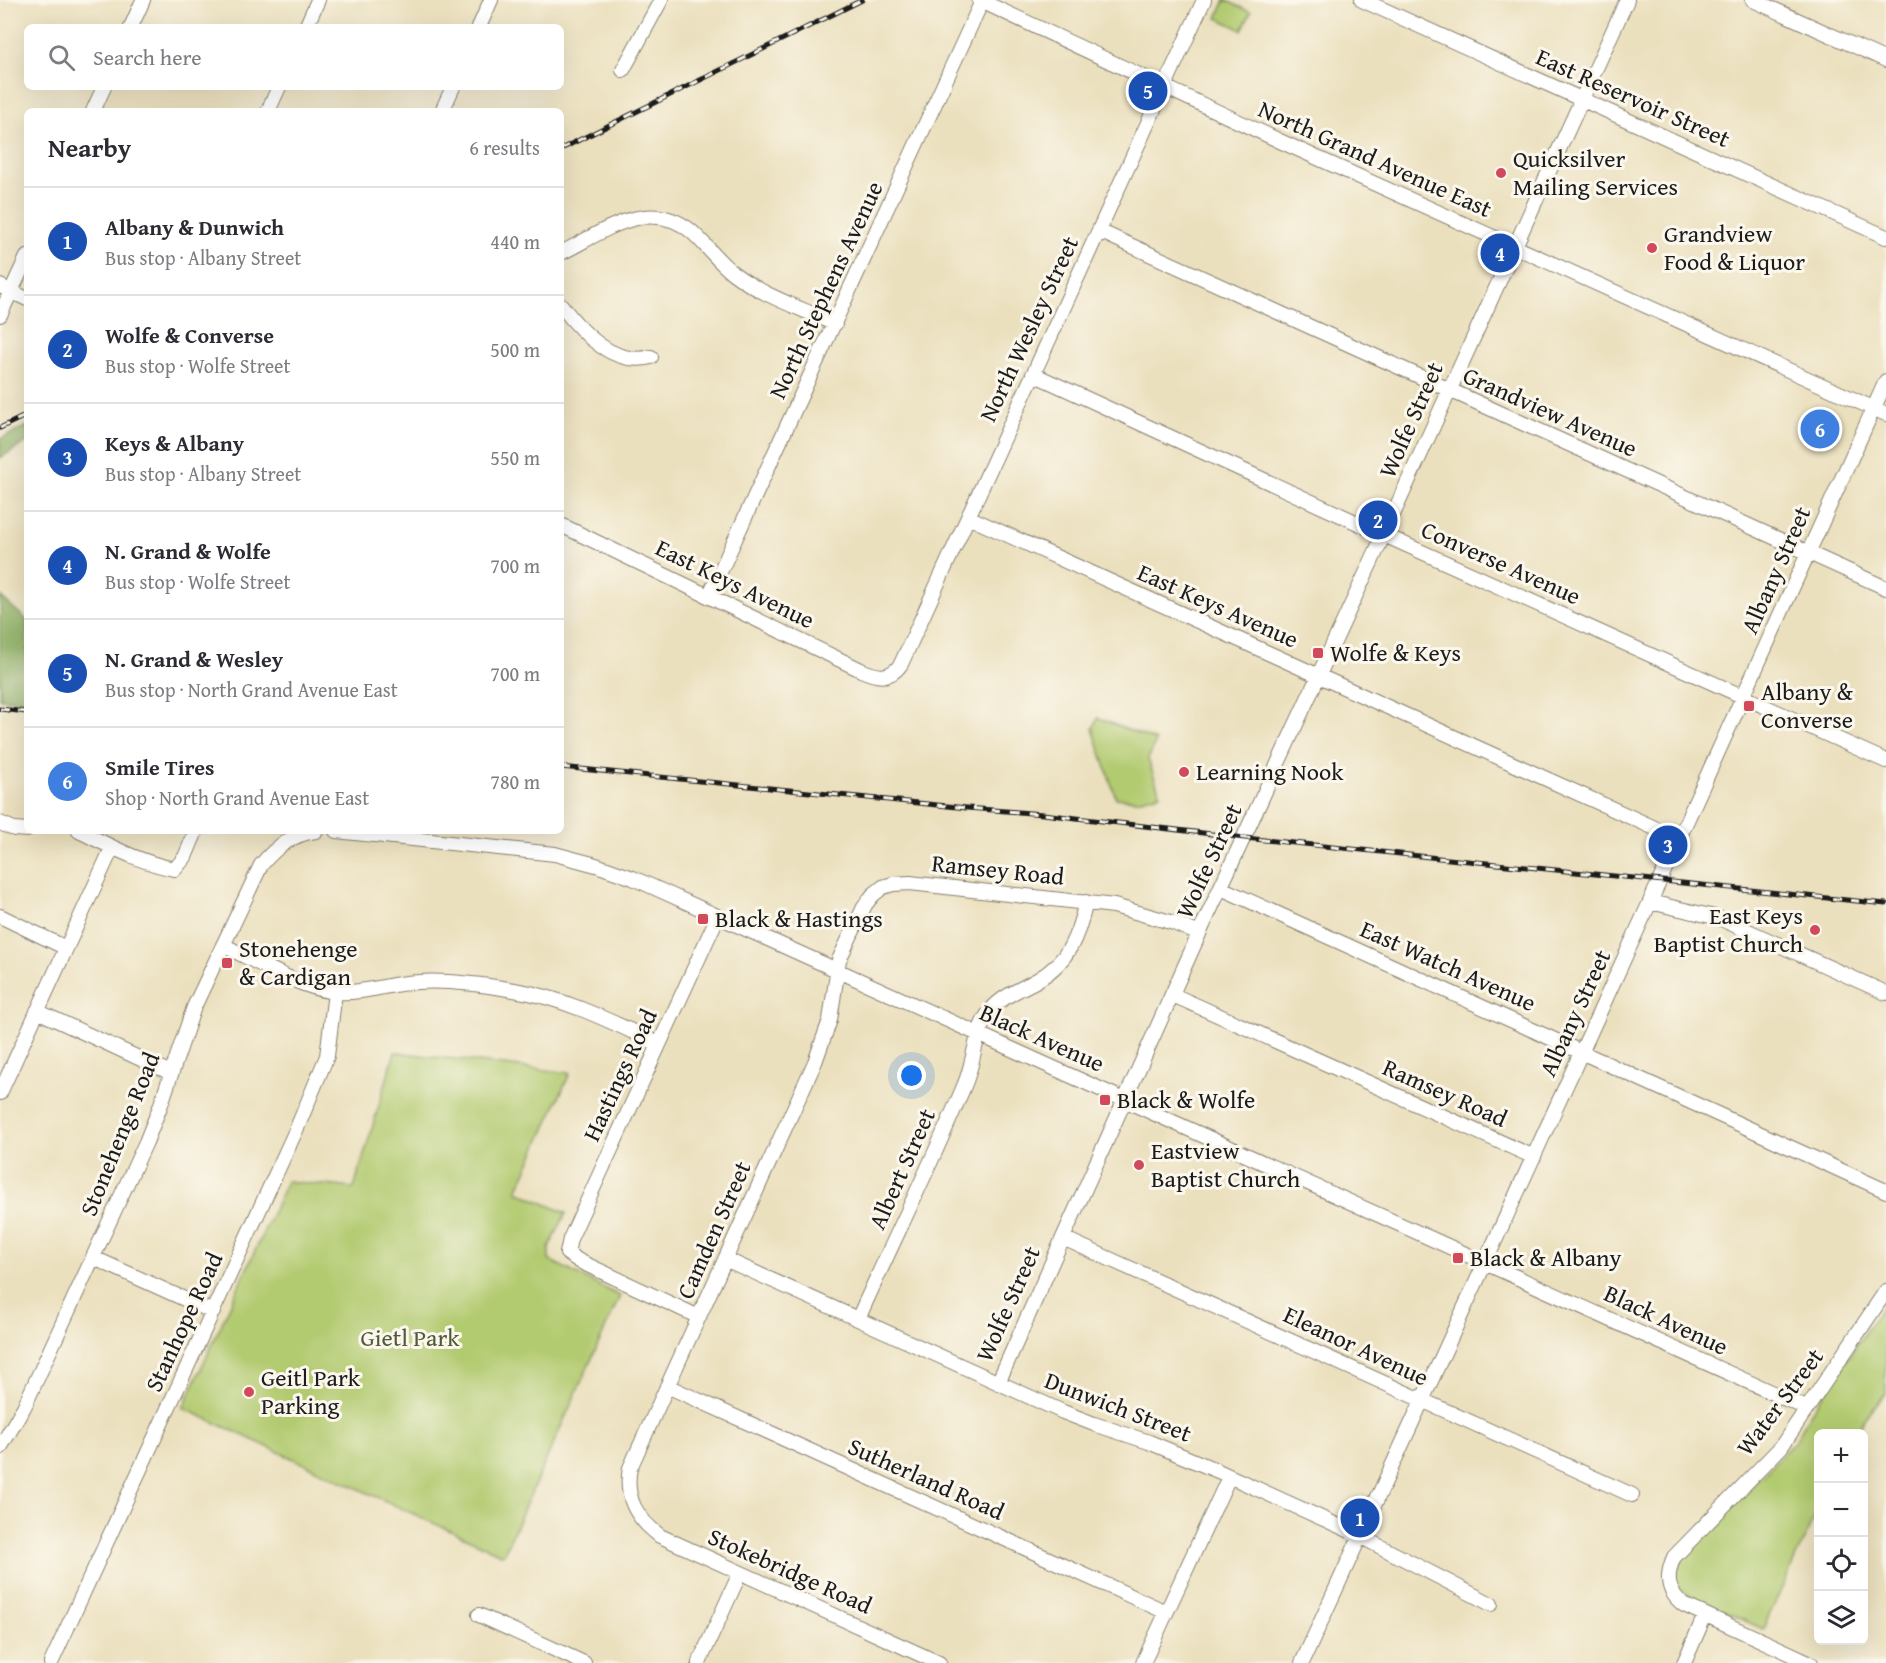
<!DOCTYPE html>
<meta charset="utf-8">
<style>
:root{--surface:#fff;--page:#f7f7f7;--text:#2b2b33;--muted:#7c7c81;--line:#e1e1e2;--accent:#d1495b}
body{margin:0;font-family:"Gentium Book Plus",serif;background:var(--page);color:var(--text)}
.controls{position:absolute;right:18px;bottom:18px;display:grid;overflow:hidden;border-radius:9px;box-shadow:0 6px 24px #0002}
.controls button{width:54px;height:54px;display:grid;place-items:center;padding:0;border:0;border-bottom:2px solid var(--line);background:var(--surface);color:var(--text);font:30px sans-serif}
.you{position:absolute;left:912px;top:1076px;width:21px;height:21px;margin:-15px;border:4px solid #fff;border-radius:50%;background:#1a73e8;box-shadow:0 0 0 9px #1a73e833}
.badge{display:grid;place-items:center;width:39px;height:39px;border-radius:50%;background:var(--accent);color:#fff;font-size:20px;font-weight:700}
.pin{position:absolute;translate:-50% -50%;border:3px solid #fff;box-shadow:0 2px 6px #0006}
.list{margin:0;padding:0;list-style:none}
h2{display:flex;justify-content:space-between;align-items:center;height:78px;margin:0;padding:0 24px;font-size:26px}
h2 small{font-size:20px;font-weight:400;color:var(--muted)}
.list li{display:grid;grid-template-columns:39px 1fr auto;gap:18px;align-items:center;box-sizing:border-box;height:108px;padding:0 24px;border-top:2px solid var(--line)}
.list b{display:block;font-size:22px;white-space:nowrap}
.list p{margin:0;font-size:20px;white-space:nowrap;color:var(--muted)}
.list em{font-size:20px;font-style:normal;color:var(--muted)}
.icon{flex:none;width:33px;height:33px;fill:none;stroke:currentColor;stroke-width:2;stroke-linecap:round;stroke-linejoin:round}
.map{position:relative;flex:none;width:1886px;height:1663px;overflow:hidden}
.search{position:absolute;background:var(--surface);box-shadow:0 6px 24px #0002;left:24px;top:24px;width:540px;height:66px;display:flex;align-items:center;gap:15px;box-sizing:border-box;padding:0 21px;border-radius:9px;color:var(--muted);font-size:22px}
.panel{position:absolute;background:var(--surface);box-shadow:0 6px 24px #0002;left:24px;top:108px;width:540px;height:726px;border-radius:9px}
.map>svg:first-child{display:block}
.green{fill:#b2ca6f;stroke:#677346;stroke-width:1.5}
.forest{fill:#8dae62;stroke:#54653f;stroke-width:1.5}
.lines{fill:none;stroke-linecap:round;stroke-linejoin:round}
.minor-casing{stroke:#847e6d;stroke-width:16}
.minor{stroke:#fff;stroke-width:14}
.rail-casing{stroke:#1c1c1c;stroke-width:5}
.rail{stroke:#fbf7ec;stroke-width:3;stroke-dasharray:9;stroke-linecap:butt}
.poi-dot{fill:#d1495b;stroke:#fbf7ec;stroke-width:2}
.labels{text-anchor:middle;stroke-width:6;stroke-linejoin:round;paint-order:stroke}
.street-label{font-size:24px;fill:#1c1c1c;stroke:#fbf7ec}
.poi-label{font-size:24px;fill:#1c1c1c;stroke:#fbf7ec;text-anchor:start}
.park-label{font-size:24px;fill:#505939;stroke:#fbf7ec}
</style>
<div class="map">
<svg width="1886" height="1663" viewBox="0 0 1886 1663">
<rect width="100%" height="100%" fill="#fbf7ec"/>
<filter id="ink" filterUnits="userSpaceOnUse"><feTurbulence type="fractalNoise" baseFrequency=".0167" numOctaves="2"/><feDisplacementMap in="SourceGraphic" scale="12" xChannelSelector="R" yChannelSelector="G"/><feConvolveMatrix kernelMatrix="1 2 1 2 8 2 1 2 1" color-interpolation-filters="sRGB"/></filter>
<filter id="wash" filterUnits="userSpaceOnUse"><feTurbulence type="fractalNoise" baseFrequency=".008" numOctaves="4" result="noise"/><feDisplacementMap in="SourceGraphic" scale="24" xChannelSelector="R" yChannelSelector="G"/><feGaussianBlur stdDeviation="1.35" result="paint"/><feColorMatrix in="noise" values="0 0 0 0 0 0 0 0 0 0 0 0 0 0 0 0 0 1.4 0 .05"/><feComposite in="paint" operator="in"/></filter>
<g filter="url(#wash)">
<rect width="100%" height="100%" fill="#ebe0be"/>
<path class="green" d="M 1225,0 L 1251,12 L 1242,30 L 1217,18 Z
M 1098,718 L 1156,741 L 1148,759 L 1160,794 L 1137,800 L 1116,798 L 1093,729 Z
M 395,1052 L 570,1073 L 517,1191 L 566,1213 L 549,1248 L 549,1260 L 620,1296 L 503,1555 L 183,1408 L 287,1181 L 354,1188 Z
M 1886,1301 L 1886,1393 L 1862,1421 L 1855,1433 L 1818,1434 L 1818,1509 L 1763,1629 L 1676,1589 L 1674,1579 L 1680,1560 L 1795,1441 L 1810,1414 Z"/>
<path class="forest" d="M 27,426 L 27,442 L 0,458 L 0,439 Z
M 0,596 L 27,620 L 27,702 L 0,699 Z"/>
</g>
<g filter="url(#ink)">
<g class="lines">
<g class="minor-casing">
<path id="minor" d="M 979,0 L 1282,142 L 1886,414
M 1362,0 L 1886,237
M 1753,0 L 1886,60
M 131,27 L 143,0
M 306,27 L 318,0
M 479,27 L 491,0
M 623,70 L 661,0
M 93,111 L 104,87
M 268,111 L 279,87
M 442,111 L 453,87
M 1099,231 L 1886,588
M 561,253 C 602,233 647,196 691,231 C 706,244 717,261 733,273 C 763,296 801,308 835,324
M 0,286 L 27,299
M 561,305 C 581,332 614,367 651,357
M 0,315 L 27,257
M 1033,374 L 1373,530 L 1886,761
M 968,517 L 1679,839
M 561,525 L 861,670 C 877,677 890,680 901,664 L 1204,0
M 709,596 L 982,1
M 0,823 L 14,829 L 27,830
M 79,831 C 110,846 141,863 175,869 L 185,857 L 196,831
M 336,831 L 555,854 L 596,865 L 633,878 L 1806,1408
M 1221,888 L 1886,1191
M 1650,902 L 1719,918 L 1886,993
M 0,916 L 66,948
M 223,945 C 254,960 303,990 337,992 C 364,994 391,983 418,982 C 447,980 485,985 514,990 C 565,998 612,1022 659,1044
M 1173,995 L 1534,1157
M 37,1011 L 171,1073
M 0,1093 L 112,848
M 1063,1238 L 1632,1495
M 94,1258 L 213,1312
M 725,1259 L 1063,1412 L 1094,1424 L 1149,1442 L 1218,1471 L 1350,1531 L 1491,1604
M 699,1317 L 579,1261 L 567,1253 L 570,1239 L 718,916
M 858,1319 C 893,1241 931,1165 964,1086 C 974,1064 974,1037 986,1017 C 998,997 1018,991 1037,980 C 1069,962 1078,935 1086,902
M 998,1383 L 1199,934 L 1391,519 L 1627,0
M 667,1386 L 1166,1612
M 0,1448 L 24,1407 L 146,1142 L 160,1107 L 194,1007 L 261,865 C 276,847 292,834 316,831
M 479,1615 L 584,1663
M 51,1663 L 297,1128 L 327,1056 L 335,992
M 699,1663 L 740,1573
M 939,1663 L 660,1536 C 637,1519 624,1498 630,1468 L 815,1062 L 830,1020 L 839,960 L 865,905 L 873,895 L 883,887 L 893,884 L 910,883 L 1114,906 L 1174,923 L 1199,934
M 1143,1663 L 1229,1477
M 1302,1663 L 1650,902 L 1886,381
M 1684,1663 L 1705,1615
M 1811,1663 L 1684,1605 C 1667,1592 1665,1577 1674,1557 L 1781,1447 L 1886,1291"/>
</g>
<use href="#minor" class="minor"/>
<g class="rail-casing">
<path id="rail" d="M 561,149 L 862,0
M 0,428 L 27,415
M 0,709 L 27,712
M 561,767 L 967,808 L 1043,814 L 1245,838 L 1886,904"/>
</g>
<use href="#rail" class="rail"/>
</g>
</g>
<g class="poi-dot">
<circle cx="1501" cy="173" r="6"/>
<circle cx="1652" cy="248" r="6"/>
<rect x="1312" y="647" width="12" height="12" rx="3"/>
<rect x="1743" y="700" width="12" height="12" rx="3"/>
<circle cx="1184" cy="772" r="6"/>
<rect x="697" y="913" width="12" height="12" rx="3"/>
<circle cx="1815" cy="930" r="6"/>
<rect x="221" y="957" width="12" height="12" rx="3"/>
<rect x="1099" y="1094" width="12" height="12" rx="3"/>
<circle cx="1139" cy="1165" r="6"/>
<rect x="1452" y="1252" width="12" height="12" rx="3"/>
<circle cx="249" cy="1392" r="6"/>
</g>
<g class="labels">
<g class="street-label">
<text transform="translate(1633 98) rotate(24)" y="8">East Reservoir Street</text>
<text transform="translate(1375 159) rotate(24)" y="8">North Grand Avenue East</text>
<text transform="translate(826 290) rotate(-65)" y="8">North Stephens Avenue</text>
<text transform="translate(1029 329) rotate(-65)" y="8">North Wesley Street</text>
<text transform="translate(1550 412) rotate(24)" y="8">Grandview Avenue</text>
<text transform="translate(1411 420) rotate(-66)" y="8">Wolfe Street</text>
<text transform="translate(1501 563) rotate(24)" y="8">Converse Avenue</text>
<text transform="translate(1776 570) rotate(-66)" y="8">Albany Street</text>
<text transform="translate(735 584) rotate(26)" y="8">East Keys Avenue</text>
<text transform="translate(1218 606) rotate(24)" y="8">East Keys Avenue</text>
<text transform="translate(1209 861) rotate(-65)" y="8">Wolfe Street</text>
<text transform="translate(998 870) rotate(6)" y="8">Ramsey Road</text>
<text transform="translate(1448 966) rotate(24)" y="8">East Watch Avenue</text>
<text transform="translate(1575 1013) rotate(-65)" y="8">Albany Street</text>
<text transform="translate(1042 1038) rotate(24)" y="8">Black Avenue</text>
<text transform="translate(620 1075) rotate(-65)" y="8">Hastings Road</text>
<text transform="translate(1445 1093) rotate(24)" y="8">Ramsey Road</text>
<text transform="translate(120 1134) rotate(-68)" y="8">Stonehenge Road</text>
<text transform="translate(902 1169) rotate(-66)" y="8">Albert Street</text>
<text transform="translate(714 1230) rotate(-66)" y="8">Camden Street</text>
<text transform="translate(1008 1304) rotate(-66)" y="8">Wolfe Street</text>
<text transform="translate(1666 1320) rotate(25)" y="8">Black Avenue</text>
<text transform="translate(184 1322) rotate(-65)" y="8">Stanhope Road</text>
<text transform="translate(1356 1346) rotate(25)" y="8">Eleanor Avenue</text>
<text transform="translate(1780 1402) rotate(-53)" y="8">Water Street</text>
<text transform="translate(1118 1407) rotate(21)" y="8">Dunwich Street</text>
<text transform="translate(926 1479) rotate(24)" y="8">Sutherland Road</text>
<text transform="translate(790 1571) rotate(24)" y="8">Stokebridge Road</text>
</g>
<g class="poi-label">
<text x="1513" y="167">Quicksilver<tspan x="1513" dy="28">Mailing Services</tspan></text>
<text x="1664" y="242">Grandview<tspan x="1664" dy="28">Food &amp; Liquor</tspan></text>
<text x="1330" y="661">Wolfe &amp; Keys</text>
<text x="1761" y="700">Albany &amp;<tspan x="1761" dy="28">Converse</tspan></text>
<text x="1196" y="780">Learning Nook</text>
<text x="1803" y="924" text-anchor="end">East Keys<tspan x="1803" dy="28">Baptist Church</tspan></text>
<text x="715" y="927">Black &amp; Hastings</text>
<text x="239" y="957">Stonehenge<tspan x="239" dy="28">&amp; Cardigan</tspan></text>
<text x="1117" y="1108">Black &amp; Wolfe</text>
<text x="1151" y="1159">Eastview<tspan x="1151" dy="28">Baptist Church</tspan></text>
<text x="1470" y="1266">Black &amp; Albany</text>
<text x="261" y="1386">Geitl Park<tspan x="261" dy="28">Parking</tspan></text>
</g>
<g class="park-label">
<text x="410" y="1346">Gietl Park</text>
</g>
</g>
</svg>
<div class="controls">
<button>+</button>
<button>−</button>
<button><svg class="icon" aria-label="locate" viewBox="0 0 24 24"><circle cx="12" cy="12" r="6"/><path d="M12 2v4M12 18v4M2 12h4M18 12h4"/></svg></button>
<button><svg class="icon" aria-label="layers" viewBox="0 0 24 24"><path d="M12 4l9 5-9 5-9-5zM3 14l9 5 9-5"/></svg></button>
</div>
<div class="you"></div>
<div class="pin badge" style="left:1360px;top:1518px;background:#1a4fb4">1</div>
<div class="pin badge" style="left:1378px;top:520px;background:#1a4fb4">2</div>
<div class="pin badge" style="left:1668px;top:845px;background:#1a4fb4">3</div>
<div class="pin badge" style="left:1500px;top:253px;background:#1a4fb4">4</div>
<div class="pin badge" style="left:1148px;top:91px;background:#1a4fb4">5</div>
<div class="pin badge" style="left:1820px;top:429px;background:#3f7fe0">6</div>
<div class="search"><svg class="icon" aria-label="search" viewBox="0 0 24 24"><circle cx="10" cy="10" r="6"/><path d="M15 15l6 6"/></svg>Search here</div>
<section class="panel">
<h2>Nearby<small>6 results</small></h2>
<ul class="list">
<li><span class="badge" style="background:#1a4fb4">1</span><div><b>Albany &amp; Dunwich</b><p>Bus stop · Albany Street</p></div><em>440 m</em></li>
<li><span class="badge" style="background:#1a4fb4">2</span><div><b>Wolfe &amp; Converse</b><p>Bus stop · Wolfe Street</p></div><em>500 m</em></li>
<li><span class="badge" style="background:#1a4fb4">3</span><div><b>Keys &amp; Albany</b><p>Bus stop · Albany Street</p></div><em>550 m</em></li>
<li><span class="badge" style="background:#1a4fb4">4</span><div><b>N. Grand &amp; Wolfe</b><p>Bus stop · Wolfe Street</p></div><em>700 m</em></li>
<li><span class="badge" style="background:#1a4fb4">5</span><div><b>N. Grand &amp; Wesley</b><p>Bus stop · North Grand Avenue East</p></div><em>700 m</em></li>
<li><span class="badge" style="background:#3f7fe0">6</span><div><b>Smile Tires</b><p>Shop · North Grand Avenue East</p></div><em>780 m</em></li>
</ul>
</section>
</div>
